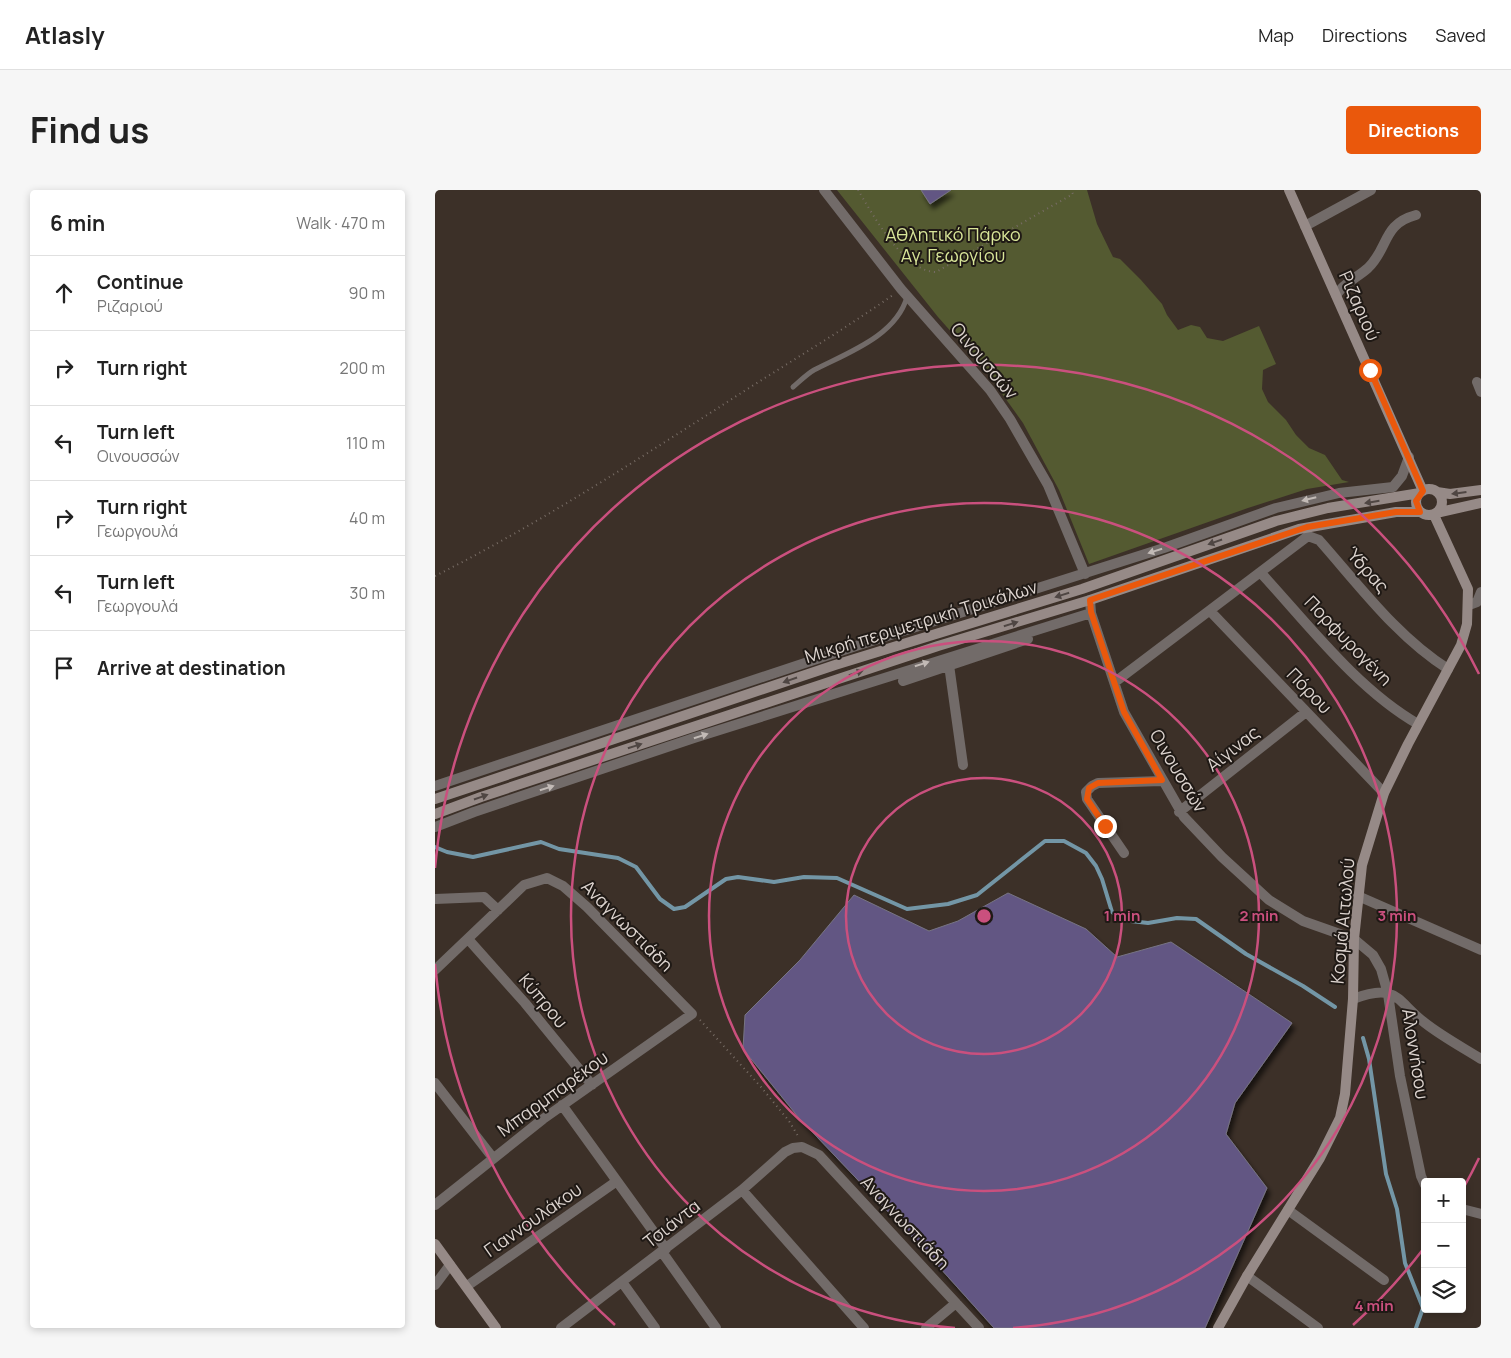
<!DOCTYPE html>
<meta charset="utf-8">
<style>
:root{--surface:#fff;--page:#f6f6f6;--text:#222;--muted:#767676;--line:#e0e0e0;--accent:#ea580c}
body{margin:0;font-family:Manrope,sans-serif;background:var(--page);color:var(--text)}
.controls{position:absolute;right:15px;bottom:15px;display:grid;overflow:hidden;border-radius:5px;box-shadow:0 2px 8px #0003}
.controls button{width:45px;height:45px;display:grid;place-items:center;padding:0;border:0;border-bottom:1px solid var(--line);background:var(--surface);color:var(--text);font:25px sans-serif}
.stop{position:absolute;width:15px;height:15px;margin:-11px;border:4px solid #ea580c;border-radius:50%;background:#fff}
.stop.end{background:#ea580c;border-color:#fff;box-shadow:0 1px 5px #0008}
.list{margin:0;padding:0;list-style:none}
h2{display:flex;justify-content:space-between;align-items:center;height:65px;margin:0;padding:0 20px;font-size:21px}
h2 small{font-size:16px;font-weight:400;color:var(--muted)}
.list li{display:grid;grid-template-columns:32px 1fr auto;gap:15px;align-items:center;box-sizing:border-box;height:75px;padding:0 20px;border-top:1px solid var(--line)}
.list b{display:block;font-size:19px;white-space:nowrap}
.list p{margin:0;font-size:16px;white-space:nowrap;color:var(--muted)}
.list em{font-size:16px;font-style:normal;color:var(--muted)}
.icon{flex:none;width:28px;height:28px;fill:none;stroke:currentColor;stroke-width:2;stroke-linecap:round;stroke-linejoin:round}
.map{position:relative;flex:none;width:1046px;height:1138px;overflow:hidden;border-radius:5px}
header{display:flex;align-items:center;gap:30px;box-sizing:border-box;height:70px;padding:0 25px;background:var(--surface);border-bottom:1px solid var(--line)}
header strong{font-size:24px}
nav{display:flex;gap:28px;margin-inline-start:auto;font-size:18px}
.intro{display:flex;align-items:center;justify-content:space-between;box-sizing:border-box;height:120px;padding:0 30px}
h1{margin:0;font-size:35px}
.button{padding:12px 22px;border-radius:5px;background:var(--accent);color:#fff;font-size:18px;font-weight:700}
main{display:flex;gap:30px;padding:0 30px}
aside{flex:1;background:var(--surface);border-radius:5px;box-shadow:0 2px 8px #0003}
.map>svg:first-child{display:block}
.green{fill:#545a31}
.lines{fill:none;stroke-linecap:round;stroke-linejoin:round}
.stream{stroke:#7396a6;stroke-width:4}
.building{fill:#625783;stroke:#777483;filter:url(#shadow)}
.path{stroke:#786d66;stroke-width:2;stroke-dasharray:1 4;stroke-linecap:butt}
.lane{stroke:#726b69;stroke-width:5}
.street{stroke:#726b69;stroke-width:10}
.secondary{stroke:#968a87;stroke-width:10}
.oneway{fill:#4f4643}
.oneway2{fill:#c2bab6}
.route{stroke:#ea580c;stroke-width:6}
.ring{fill:none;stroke:#ca507e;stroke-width:2.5}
.labels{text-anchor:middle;stroke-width:4;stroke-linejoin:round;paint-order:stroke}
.park-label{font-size:18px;fill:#d8e598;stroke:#1f1915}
.street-label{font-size:18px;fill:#ddd4cf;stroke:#1f1915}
.centre{fill:#ca507e;stroke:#1f1915;stroke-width:2.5}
.ring-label{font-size:15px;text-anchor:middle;font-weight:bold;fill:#ca507e;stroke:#1f1915;stroke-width:4;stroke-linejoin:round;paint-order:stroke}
</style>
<header>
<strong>Atlasly</strong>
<nav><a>Map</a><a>Directions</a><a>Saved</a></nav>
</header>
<div class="intro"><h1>Find us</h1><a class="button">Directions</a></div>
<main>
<aside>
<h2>6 min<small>Walk · 470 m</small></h2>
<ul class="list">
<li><svg class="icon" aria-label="ahead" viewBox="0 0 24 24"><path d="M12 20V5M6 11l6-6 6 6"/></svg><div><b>Continue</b><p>Ριζαριού</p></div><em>90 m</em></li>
<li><svg class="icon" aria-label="right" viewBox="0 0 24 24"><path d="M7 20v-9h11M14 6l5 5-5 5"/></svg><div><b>Turn right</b></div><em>200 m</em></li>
<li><svg class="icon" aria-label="left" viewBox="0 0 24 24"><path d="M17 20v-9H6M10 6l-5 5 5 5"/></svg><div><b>Turn left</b><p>Οινουσσών</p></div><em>110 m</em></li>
<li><svg class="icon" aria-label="right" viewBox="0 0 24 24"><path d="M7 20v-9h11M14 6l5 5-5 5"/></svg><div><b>Turn right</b><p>Γεωργουλά</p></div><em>40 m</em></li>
<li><svg class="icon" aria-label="left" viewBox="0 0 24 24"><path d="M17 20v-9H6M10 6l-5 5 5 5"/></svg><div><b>Turn left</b><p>Γεωργουλά</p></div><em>30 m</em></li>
<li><svg class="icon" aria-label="arrive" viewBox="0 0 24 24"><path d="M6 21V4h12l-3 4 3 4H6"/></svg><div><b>Arrive at destination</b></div></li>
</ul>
</aside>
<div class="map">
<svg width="1046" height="1138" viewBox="0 0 1046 1138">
<defs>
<filter id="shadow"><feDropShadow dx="3" dy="5" stdDeviation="2.5" flood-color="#0009"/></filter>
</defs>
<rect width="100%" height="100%" fill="#3c3028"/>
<path class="green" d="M 402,0 L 652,0 L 662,34 L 678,67 L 685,69 L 706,90 L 727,114 L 732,125 L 743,140 L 756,135 L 765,137 L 772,148 L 788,151 L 824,136 L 841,174 L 828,180 L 827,199 L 833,212 L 851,230 L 861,245 L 874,258 L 890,265 L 907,290 L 914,292 L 872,299 L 813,318 L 654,374 L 624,300 L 588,233 L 550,180 L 503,127 Z"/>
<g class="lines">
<path class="stream" d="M 0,657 L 12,662 L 38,667 L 106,652 L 124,659 L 183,668 L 201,677 L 225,709 L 239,719 L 250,717 L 291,689 L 303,687 L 339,692 L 369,687 L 402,688 L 472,719 L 513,714 L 542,705 L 610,651 L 629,651 L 651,663 L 661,676 L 667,689 L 677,722 L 687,730 L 713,733 L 742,728 L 761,729 L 811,764 L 868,796 L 900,817
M 928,848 L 934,869 L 951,984 L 962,1019 L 970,1073 L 988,1118 L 981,1138"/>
</g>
<path class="building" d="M 486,0 L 516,0 L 495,14 Z
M 573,703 L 651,739 L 682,767 L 736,752 L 857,833 L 800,913 L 791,944 L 832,998 L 770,1138 L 559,1138 L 478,1048 L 364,928 L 308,859 L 310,825 L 365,770 L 419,705 L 494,741 L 523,731 Z"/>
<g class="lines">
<path class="path" d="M 423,0 C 438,25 469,82 501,82 L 638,4 L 636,0
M 0,386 C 98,337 191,277 283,218 C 341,180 401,145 458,105
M 265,830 L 326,897 L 354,931 L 363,946"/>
<path class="lane" d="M 358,197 C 365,191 372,184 379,180 C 412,163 461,146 472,107"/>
<path class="street" d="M 389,0 L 466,99 L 555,200 L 575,229 L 613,295 L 650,384
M 870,36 L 936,0
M 901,105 C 911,91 922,88 933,78 C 954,58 947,34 981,25
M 1042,192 L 1046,202
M 826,383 C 873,434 922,499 983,534
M 655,410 L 656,423 L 689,522 L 749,627 L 787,667 L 834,710 L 868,731 L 919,749 L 938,765 L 946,779 L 953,804 L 965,886 L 986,986 L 990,995
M 1034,415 L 1042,412 L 1046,402
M 776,422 L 949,603
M 514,475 L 528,575
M 468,491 L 593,449
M 680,492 L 873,346 L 884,350 C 924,395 962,447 1013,479
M 0,596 L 424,455 L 729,358 L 841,318 L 904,303 L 958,297 L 967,286 L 974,267
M 744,622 L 871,522
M 0,637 L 39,622 L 259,548 L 656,423
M 689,663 L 652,609 L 651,602 L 657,596 L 663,593 L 727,591
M 923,706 L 1046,760
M 0,709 L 49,707 L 63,720
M 33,749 L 90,813 L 157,895
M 0,780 L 89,695 L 112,688 L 128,696 L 152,717 L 257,824 L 108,929 L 0,1015
M 918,809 C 963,792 961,811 990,833 C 1008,847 1027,857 1046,869
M 0,893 L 58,968
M 127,915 L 231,1059
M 307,1000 L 429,1138
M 1027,1019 L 1046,1024
M 853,1020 L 949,1090
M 227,1062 L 281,1138
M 812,1086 L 883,1138
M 187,1092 L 220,1138
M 0,1095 L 15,1075
M 32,1096 L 182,991
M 126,1138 L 307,1000 L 350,962 L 358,958 L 367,957 L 384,965 L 544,1138
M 491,1138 L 521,1113"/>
<path class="secondary" d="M 854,0 L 988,301
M981 312a13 13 0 1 1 26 0a13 13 0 1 1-26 0Z
M 1002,302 L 1015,304 L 1046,300
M 1001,323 L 1046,313
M 0,609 L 400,475 L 647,399 L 841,331 L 893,318 L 985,303
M 0,624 L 46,607 L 503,456 L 655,410 L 864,339 L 961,322 L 985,322
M 0,1054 L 61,1138
M 783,1138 L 812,1086 L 885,968 L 905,928 L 910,904 L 918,809 L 919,749 L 927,675 L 949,603 L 973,554 L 1026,455 L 1032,434 L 1033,399 L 999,325"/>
</g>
<defs><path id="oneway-solid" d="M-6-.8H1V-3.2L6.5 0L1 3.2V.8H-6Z" transform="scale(1.25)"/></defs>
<g class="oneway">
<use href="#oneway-solid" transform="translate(1024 303) rotate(173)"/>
<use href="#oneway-solid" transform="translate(937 312) rotate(171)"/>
<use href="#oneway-solid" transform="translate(780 352) rotate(161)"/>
<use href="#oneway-solid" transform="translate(627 405) rotate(163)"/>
<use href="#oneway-solid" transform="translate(576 434) rotate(-17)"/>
<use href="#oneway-solid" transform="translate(421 483) rotate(-18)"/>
<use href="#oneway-solid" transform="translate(355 490) rotate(161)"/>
<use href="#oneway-solid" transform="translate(200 556) rotate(-18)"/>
<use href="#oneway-solid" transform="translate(46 607) rotate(-19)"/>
</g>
<g class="oneway2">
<use href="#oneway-solid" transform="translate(874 309) rotate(166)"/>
<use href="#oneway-solid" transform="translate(720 361) rotate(162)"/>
<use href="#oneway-solid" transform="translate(487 474) rotate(-17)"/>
<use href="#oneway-solid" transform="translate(266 546) rotate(-18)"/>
<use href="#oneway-solid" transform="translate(112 598) rotate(-18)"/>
</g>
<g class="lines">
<path class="route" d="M 670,636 L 652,609 L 654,598 L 663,593 L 727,590 L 689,522 L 656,422 L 655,410 L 872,337 L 961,322 L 985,322 L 981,311 L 988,301 L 935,180"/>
</g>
<g class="ring">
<circle cx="549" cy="726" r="138"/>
<circle cx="549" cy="726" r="275"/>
<path d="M520 1138A413 413 0 1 1 578 1138"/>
<path d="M1044 968A551 551 0 0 1 1029 997M989 1058A551 551 0 0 1 918 1135M180 1135A551 551 0 0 1 0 774M0 678A551 551 0 0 1 1044 484"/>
</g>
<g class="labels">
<g class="park-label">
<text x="518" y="51">Αθλητικό Πάρκο<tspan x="518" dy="21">Αγ. Γεωργίου</tspan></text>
</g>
<g class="street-label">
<text transform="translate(924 116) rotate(66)" y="6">Ριζαριού</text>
<text transform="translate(549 171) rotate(50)" y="6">Οινουσσών</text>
<text transform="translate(932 380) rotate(48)" y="6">Ύδρας</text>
<text transform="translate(486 432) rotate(-17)" y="6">Μικρή περιμετρική Τρικάλων</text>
<text transform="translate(913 451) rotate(46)" y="6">Πορφυρογένη</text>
<text transform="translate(874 501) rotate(46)" y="6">Πόρου</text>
<text transform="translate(798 559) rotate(-38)" y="6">Αίγινας</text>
<text transform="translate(743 581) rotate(59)" y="6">Οινουσσών</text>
<text transform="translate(908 731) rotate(-85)" y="6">Κοσμά Αιτωλού</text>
<text transform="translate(192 736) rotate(45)" y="6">Αναγνωστιάδη</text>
<text transform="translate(108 811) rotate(50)" y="6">Κύπρου</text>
<text transform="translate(980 864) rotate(81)" y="6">Αλοννήσου</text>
<text transform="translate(118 904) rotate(-36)" y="6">Μπαρμπαρέκου</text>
<text transform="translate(98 1030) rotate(-35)" y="6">Γιαννουλάκου</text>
<text transform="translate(470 1033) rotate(47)" y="6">Αναγνωστιάδη</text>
<text transform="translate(237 1034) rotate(-38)" y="6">Τσιάντα</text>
</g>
</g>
<circle cx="549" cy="726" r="8" class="centre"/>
<g class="ring-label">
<text x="687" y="731">1 min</text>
<text x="824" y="731">2 min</text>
<text x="962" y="731">3 min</text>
<text x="939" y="1121">4 min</text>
</g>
</svg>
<div class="controls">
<button>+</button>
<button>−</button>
<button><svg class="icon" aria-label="layers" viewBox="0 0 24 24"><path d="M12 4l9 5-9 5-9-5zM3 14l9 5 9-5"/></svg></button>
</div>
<div class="stop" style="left:935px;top:180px"></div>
<div class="stop end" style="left:670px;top:636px"></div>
</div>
</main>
